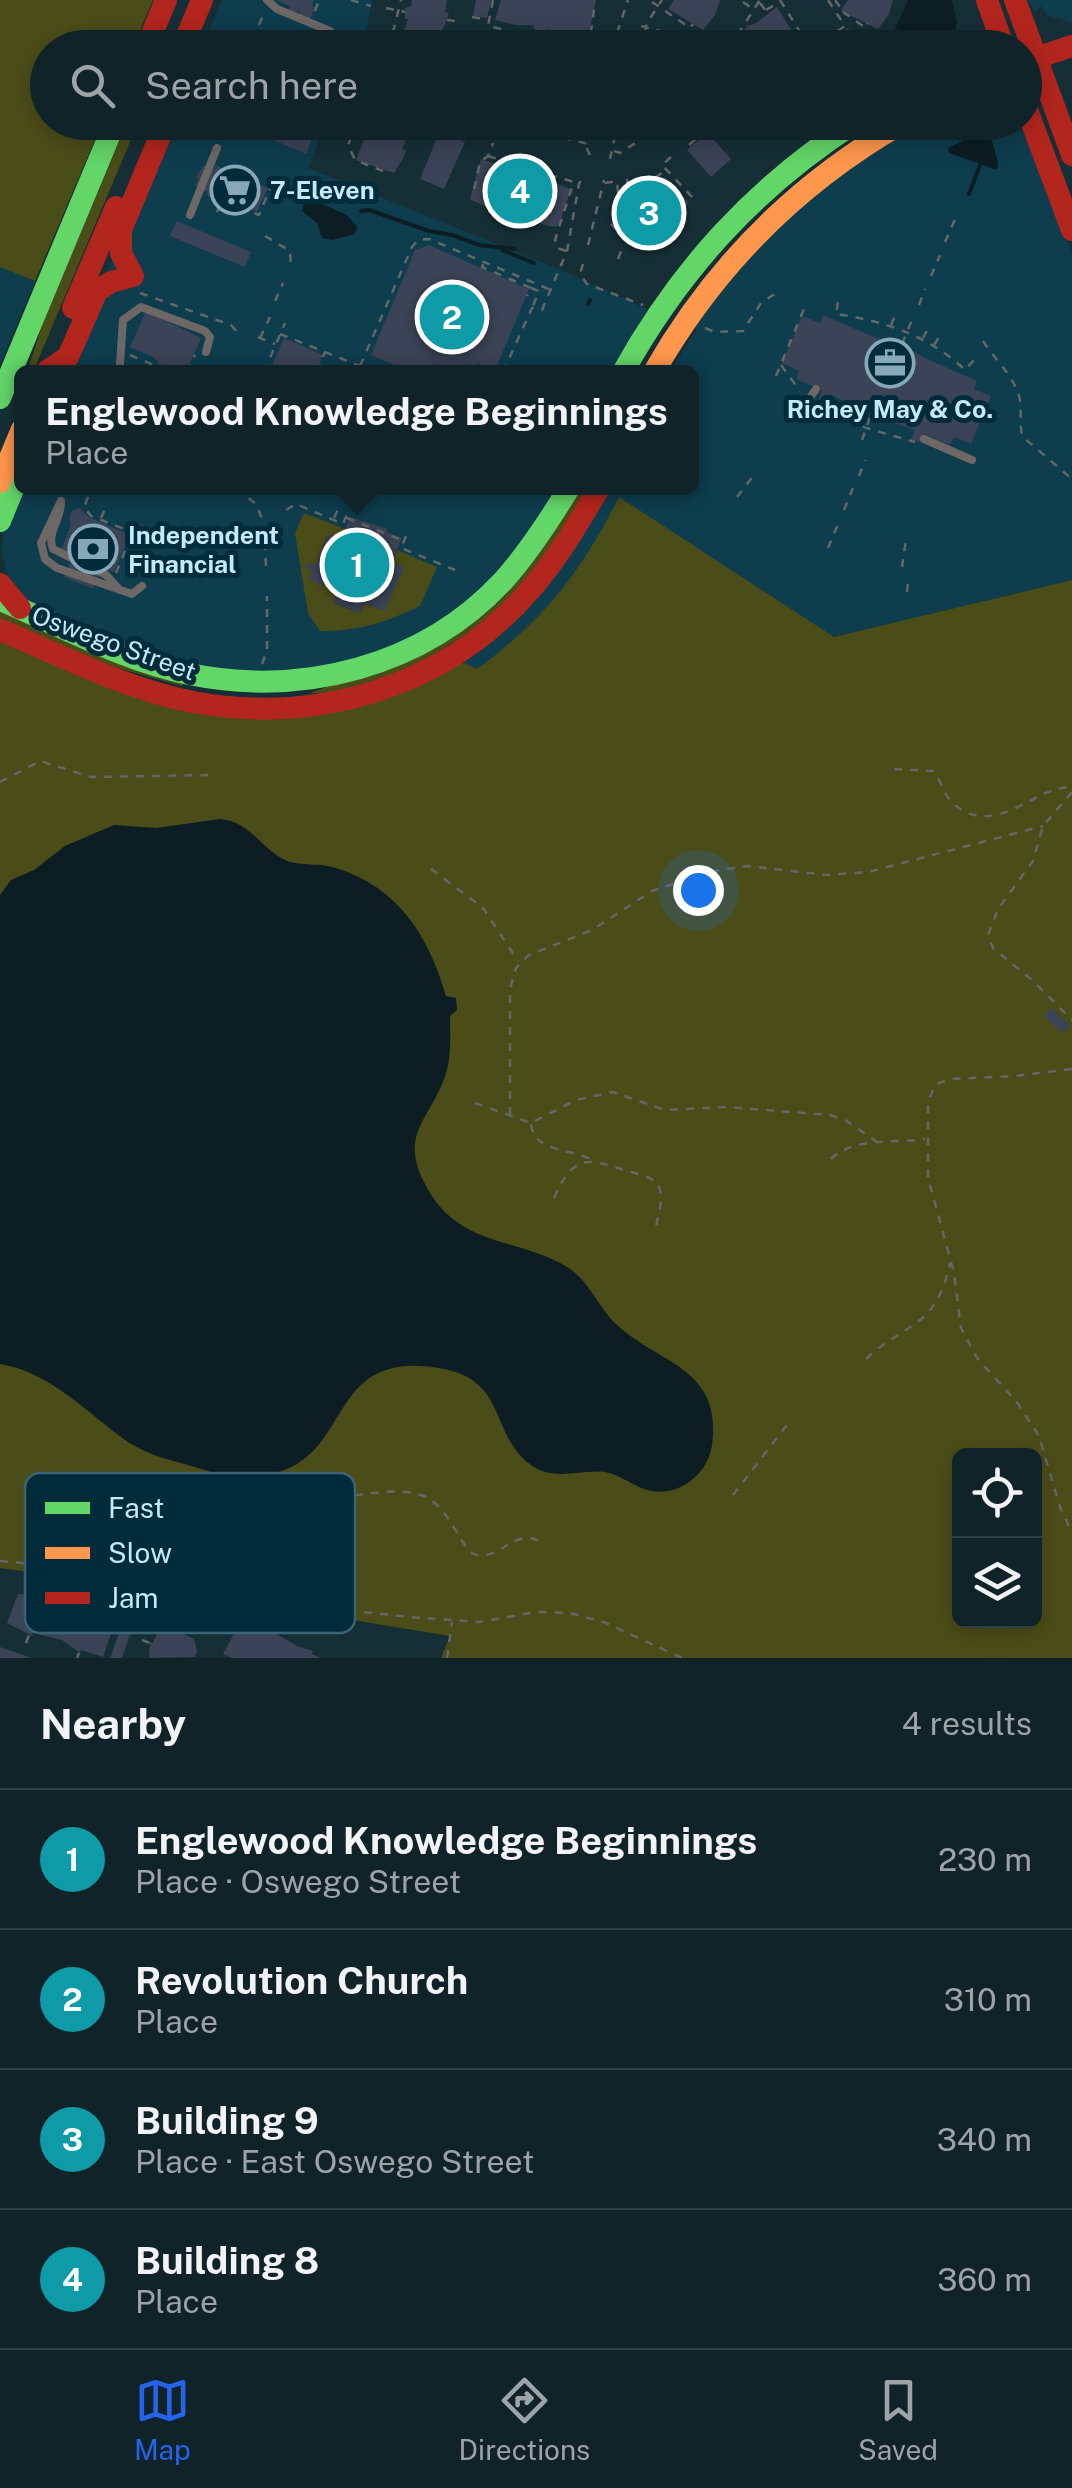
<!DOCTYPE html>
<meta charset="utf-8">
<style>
:root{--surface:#102329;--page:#1e2f35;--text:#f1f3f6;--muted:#9ca4a8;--line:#304046;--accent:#2563eb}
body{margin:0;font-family:"Public Sans",sans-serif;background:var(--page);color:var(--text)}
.controls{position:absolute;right:30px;bottom:30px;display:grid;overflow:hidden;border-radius:15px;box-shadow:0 5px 25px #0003}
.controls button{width:90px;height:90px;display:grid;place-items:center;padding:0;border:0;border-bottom:2px solid var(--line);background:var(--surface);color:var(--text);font:50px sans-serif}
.you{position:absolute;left:698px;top:890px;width:35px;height:35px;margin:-25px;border:8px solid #fff;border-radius:50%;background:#1a73e8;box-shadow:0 0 0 15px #1a73e833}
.badge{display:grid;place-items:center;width:65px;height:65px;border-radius:50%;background:var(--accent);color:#fff;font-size:32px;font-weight:700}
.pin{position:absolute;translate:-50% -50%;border:5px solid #fff;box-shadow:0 2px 10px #0006}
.popup{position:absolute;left:14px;top:365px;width:685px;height:130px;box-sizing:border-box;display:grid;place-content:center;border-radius:15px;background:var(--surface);filter:drop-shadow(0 2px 8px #0005);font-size:32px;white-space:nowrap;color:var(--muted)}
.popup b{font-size:38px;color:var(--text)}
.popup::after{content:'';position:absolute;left:50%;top:100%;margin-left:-20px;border:20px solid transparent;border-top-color:var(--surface)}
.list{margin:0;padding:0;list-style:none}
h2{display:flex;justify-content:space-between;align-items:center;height:130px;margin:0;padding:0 40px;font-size:42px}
h2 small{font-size:32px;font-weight:400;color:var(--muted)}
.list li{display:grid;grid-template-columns:65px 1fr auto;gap:30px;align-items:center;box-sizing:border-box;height:140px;padding:0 40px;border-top:2px solid var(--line)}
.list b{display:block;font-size:38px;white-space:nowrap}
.list p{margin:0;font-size:32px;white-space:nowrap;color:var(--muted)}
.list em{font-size:32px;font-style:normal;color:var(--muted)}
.icon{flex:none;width:55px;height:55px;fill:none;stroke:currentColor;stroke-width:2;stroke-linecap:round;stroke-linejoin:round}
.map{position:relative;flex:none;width:1072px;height:1658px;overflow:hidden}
.search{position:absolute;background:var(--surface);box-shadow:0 5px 25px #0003;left:30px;right:30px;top:30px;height:110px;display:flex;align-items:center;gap:25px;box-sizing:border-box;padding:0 35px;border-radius:55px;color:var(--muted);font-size:38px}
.sheet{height:690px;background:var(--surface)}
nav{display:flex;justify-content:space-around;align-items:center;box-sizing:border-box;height:140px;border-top:2px solid var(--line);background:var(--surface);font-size:28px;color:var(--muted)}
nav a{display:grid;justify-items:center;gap:5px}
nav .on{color:var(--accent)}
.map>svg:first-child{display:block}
.built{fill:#0e3d4e}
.green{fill:#4b4d19;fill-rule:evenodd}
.water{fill:#0c1d24}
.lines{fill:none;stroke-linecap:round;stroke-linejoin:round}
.stream{stroke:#0c1d24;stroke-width:4}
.building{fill:#3b4356}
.path{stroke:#636768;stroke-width:2.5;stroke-dasharray:8 8;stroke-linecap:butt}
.lane{stroke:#6d6865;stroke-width:8}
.fast{stroke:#63d668;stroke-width:22}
.slow{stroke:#ff974d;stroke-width:22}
.jam{stroke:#b3261e;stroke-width:22}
.labels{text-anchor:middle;stroke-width:10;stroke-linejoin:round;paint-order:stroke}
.poi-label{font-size:25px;font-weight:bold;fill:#c4e9fa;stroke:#002b3b;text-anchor:start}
.street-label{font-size:25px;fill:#c4e9fa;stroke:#002b3b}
.key{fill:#002b3b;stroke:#3b6474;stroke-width:2.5}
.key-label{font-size:28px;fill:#c4e9fa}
</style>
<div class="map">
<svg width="1072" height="1658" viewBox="0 0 1072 1658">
<rect width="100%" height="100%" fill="#162f37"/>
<path class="built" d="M 222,0 L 372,0 L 367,27 L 358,47 L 202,48 Z
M 1026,0 L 1072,0 L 1072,22 L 1046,15 L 1042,6 L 1035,11 Z
M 1002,122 L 1004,125 L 1015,123 L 1032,145 L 1072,253 L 1072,580 L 834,637 L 477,669 L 460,661 L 607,488 L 692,488 L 692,372 L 664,372 L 671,369 L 696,331 L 695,320 L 746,255 L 814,192 L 904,134 L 929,123 Z
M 170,123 L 326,123 L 308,168 L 559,269 L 647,309 L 615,372 L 65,372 Z
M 0,267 L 35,281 L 0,364 Z
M 22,488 L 560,488 L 524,548 L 444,622 L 365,659 L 250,675 L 172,662 L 32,605 L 8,577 L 1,549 L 4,535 L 0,532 Z"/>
<path class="green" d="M 0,0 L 153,0 L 133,47 L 48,48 L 48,122 L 102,123 L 35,281 L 0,267 Z
M 127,123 L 138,123 L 33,372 L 27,372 L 43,323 Z
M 578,488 L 589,488 L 568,530 L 492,618 L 404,673 L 333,695 L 310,693 L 431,648 Z
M 619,497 L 834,637 L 1072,580 L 1072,1658 L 441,1658 L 450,1636 L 213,1597 L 0,1568 L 0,637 L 249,717 L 460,661 L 477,669 C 544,620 582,571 619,497 ZM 960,1456 L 1034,1456 L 1034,1620 L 960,1620 Z
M 304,513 L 345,529 L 340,541 L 327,536 L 310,579 L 337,591 L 334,603 L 360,613 L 365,603 L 385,611 L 392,562 L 397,550 L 437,567 L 420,606 C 388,622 355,632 320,631 L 308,613 L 295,533 Z
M 0,608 L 184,680 L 182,686 L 107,665 L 0,620 Z"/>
<path class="water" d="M 908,0 L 952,0 L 957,23 L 953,38 L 925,47 L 887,47 Z
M 972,136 L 985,136 L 992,141 L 998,162 L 997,170 L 949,153 L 948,148 Z
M 315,201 L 347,215 L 357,227 L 355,234 L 333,240 L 322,238 L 317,223 L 302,211 L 304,202 Z
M 220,819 C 248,821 260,846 283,859 C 298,867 319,862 336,868 C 399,888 428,935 446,996 L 456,998 L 457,1010 L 450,1016 C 450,1037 452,1055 445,1076 C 431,1118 400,1133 423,1180 C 456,1249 513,1235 567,1267 C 589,1280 598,1307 616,1324 C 658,1364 723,1367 712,1445 C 707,1479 671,1502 639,1487 C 628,1482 617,1474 605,1472 C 579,1469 555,1482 531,1465 C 490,1435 507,1381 444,1369 C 324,1346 356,1455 272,1474 C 261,1477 246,1480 235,1479 C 222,1477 210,1471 198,1468 C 173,1460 151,1457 128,1442 C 88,1414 51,1372 0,1364 L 0,895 L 11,880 L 34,870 L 65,846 L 114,825 L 156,828 Z"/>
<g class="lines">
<path class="stream" d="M 969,194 L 980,165
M 361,211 L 369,210 L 429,231 L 452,235 L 479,245 L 514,249
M 502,250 L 534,263
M 588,304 L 590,300"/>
</g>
<path class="building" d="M 276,0 L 314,0 L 312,6 L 315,7 L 310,19 L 298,14 L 299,10 L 296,13 L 289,10 L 290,6 Z
M 412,0 L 447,0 L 445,12 L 449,13 L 439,40 L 443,40 L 442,48 L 398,48 L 408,19 L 405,19 L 405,8 L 411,6 Z
M 476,0 L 491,0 L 487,18 L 473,16 Z
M 501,0 L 596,0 L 587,41 L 547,29 L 546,32 L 535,31 L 533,25 L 515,25 L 495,20 Z
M 674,0 L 720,0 L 715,15 L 703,30 L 668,9 Z
M 848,0 L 893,0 L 889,14 L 878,29 L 841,11 Z
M 777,7 L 792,31 L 789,33 L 803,48 L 752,48 L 747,39 L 744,31 L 747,26 L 756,23 Z
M 848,28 L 860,48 L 842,48 L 835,36 Z
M 654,32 L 665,35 L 664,38 L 688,41 L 688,44 L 698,48 L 650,48 Z
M 232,122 L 289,122 L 294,126 L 296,122 L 319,122 L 306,154 Z
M 376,122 L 416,125 L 414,134 L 408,136 L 402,149 L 406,150 L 404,157 L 394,173 L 356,160 L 364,140 L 367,134 L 370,135 Z
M 631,122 L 673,122 L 671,132 L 664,133 Z
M 440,131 L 465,142 L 444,189 L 420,179 Z
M 707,132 L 731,159 L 711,177 L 687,150 Z
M 481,159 L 502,166 L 507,168 L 506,171 L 520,176 L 521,172 L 535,177 L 533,180 L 544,184 L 545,180 L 571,189 L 560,222 L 556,227 L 548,226 L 531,220 L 532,217 L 509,212 L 510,209 L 496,205 L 495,209 L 488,208 L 470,199 Z
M 204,165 L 214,169 L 215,165 L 268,188 L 257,212 L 245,207 L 243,211 L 207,195 L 208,192 L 195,186 L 199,178 L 196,177 Z
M 665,177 L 689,203 L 679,212 L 681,215 L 671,224 L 668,221 L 658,231 L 660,234 L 656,239 L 640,250 L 611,222 L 632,202 L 635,205 L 653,184 L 655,186 Z
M 177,221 L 251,252 L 245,267 L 170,236 Z
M 429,245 L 529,289 L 495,371 L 476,363 L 480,372 L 463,372 L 462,369 L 461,372 L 411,372 L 371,355 L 415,250 Z
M 146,311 L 201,338 L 186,372 L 158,364 L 155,358 L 130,347 Z
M 823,315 L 876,338 L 902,344 L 925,358 L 977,381 L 974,389 L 991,396 L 971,444 L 954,437 L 950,445 L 924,434 L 920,442 L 911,439 L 915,430 L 871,415 L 830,394 L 827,402 L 819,399 L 822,390 L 796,379 L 799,371 L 782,363 L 802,316 L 820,323 Z
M 284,338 L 323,355 L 316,372 L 269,372 Z
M 80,508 L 89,517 L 130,535 L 114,572 L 102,568 L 93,589 L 64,577 L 73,556 L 61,550 L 71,525 L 69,518 L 72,511 Z
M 350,517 L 388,529 L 387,532 L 402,538 L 392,562 L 404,567 L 385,611 L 365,603 L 360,613 L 333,602 L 337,591 L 309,579 L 313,571 L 305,568 L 308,562 L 315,566 L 328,535 L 340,541 Z
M 1051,1008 L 1070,1025 L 1063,1033 L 1044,1016 Z
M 28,1586 L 33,1591 L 41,1594 L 42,1591 L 79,1608 L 88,1608 L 103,1616 L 110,1615 L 107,1623 L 113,1628 L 103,1657 L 81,1650 L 80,1653 L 62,1640 L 33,1633 L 32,1636 L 7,1623 L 18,1594 L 25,1594 Z
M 124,1619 L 134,1623 L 122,1658 L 110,1658 Z
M 249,1619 L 254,1625 L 268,1629 L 297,1646 L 313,1651 L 312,1654 L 321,1658 L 232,1658 L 223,1654 L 238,1626 L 245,1627 Z
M 162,1621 L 181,1627 L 179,1632 L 194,1639 L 197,1651 L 195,1657 L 149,1658 L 150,1642 L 153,1643 Z
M 0,1647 L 29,1657 L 29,1658 L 0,1658 Z"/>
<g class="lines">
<path class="path" d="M 351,0 L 371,6
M 493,0 L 488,26 L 583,48
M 780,0 L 810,48
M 828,0 L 845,26 L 833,34
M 835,0 L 843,11
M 652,2 L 690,28 L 693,24
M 743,2 L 753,9
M 760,3 L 769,15
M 386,8 L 405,12
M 766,10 L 781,1
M 315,11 L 319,0
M 843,12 L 866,28 L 868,23
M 472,17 L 488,20
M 447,20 L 456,21
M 259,25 L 264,13
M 641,26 L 684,37 L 683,42
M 310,45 L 314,35
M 801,45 L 818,35
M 389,48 L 401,0
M 526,48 L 529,36
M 585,48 L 590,39 L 594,9
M 612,48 L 628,0
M 641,48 L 647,23 L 662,0
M 729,48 L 760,0
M 358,122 L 348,145 L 355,160 L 383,171
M 623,122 L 659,132 L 659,129
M 532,130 L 588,144
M 415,131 L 422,134
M 524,140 L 532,130 L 533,122
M 689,145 L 705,131
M 614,151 L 620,153 L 643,138
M 590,155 L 587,149 L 594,122
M 488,156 L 577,183
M 671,157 L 662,165 L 693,198
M 610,159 L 618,122
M 511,165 L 516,152
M 515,166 L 520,154
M 627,179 L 628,192
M 605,183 L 617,181 L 618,192 L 639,189 L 666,170
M 474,189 L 480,162 L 488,156 L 493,143
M 620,194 L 610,223 L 630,244 L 633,242
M 210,195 L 259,215 L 271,186
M 217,212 L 222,200
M 265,236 L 290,251 L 291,267
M 945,242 L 956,217
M 588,245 L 604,180
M 566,251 L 557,248 L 555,240 L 573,184
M 618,259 L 622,249
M 483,264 L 482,267 L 531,288 L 527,296
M 583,264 L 580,274 L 587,284 L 643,305
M 931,276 L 940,255
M 531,288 L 539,291 L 533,306
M 140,293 L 231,325 L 239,334
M 275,301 L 283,283
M 838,302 L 836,314 C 885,321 929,336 965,370 L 974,360
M 919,305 L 925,289
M 891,325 L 896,313
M 705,328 L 715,332 L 743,331 L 761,303 L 779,291
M 280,334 L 375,372
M 258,337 L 275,344
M 260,338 L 270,317
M 923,338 L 929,327
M 983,341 C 994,359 1012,373 1019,396 C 1023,410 1018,424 1023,437 L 1072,479
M 902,344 L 912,320
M 934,345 L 941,334
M 130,355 L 170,372
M 781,365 L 800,391
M 360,366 L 412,247 L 418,240 L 429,239 L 551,290
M 506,366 L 519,371
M 188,372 L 195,355
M 264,372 L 285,323
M 317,372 L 325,352
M 503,372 L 532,308 L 542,310 L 567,251 L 579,184 L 584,175
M 776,376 L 806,304
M 821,403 L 866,428 L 915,442
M 862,440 L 871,415
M 859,476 L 865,460
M 236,488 L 256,504 L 263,521
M 88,497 L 84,507 L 91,516 L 152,540
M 737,497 L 754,475
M 286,510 L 296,504 L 343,524 L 348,512
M 844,510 L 853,488
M 101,518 L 107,504
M 334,518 L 339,507
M 347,518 L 404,541
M 140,533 L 146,521
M 406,536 L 401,548 L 455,570
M 265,542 L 266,569
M 828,548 L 839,522
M 902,567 L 906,539
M 116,573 L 132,534
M 907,592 L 908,581
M 262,664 L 267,651 L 267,596
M 894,769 L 933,771 C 942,781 943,795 954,804 C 996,841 1039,782 1072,788
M 0,782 L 40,761 L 91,777 L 215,775
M 1072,792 L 1043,826 L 1033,861 L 998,909 L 988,935 L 993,948 L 1033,981 L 1072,1020
M 431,869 L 483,908 L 518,961
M 1072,1069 L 1014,1076 L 951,1079 L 936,1084 L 928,1101 L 928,1178 L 954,1273 L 961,1328 L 977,1358 L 1016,1401 L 1039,1436 L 1060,1507 L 1072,1533
M 475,1103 L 531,1123 L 576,1100 L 613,1092 L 665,1110 L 726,1107 L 830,1115 L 845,1120 L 877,1142
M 510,1115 L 510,989 L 516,968 L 529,955 L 592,930 L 652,891 L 708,872 L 747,866 L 827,875 L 868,872 L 1043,826
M 531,1124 C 534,1153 571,1148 592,1160
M 831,1159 C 855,1136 894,1144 925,1139
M 554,1198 C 575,1150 590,1160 631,1172 C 641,1175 654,1177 659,1187 C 664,1199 658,1215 656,1227
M 866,1359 C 907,1321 936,1329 950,1263
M 733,1495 L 790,1421
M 212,1501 C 237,1505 264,1508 290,1506 C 324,1503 389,1484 421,1495 C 452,1506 460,1552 477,1555 C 501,1560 514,1527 541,1542
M 0,1561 L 76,1568 L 127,1579 L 221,1589 L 308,1606 L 409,1617 L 480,1622 L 536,1612 L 570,1613 L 606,1623 L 682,1658
M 142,1640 L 150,1643
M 26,1643 L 29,1635
M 77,1658 L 79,1653
M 447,1658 L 452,1622"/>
<path class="lane" d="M 267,0 L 277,9 L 330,31
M 190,215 L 217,148
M 120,364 L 123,320 L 141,307 L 205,331 L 210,337 L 206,352
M 799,414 L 816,389
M 924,439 L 972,460
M 61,501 L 41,543 L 45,559 L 57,568 L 132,594 L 142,586
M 61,501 C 62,519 46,532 53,549 L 106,575 L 118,588"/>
<path class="fast" d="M 623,372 C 681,268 756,186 856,122
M 0,398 L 115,122
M 0,521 L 22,467
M 5,602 C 65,628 125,661 189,674 C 302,697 423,667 503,581 C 529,552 549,521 569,488"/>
<path class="slow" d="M 654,372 C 715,265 797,183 904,122
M 0,482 L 22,429"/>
<path class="jam" d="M 987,0 L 1004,48
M 1015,0 L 1072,155
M 146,48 L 166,0
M 182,48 L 202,0
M 1027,66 L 1036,58 L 1072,46
M 1024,102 L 1072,230
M 73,308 L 116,207
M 47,371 L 68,357 L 97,291 L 111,282 L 133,276 L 121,253 L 121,230 L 166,122
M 0,584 L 20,608
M 0,630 C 62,656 126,689 193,702 C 317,725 447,687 531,589 C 558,558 578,524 599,488"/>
</g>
<defs>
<g id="supermarket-ring" transform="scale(2.5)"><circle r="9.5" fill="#002b3b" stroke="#87a8b6" stroke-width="1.5"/><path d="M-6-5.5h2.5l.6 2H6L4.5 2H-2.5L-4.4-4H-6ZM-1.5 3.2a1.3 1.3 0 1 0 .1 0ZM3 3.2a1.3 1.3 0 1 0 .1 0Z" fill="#87a8b6"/></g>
<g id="office-ring" transform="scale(2.5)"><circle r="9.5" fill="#002b3b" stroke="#87a8b6" stroke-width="1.5"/><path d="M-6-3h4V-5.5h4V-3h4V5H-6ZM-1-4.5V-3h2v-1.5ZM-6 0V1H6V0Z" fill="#87a8b6"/></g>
<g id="bank-ring" transform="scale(2.5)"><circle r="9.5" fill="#002b3b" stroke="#87a8b6" stroke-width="1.5"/><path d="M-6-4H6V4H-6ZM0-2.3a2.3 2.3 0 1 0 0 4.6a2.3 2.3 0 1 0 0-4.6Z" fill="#87a8b6"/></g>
</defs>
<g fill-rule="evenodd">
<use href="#supermarket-ring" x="235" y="190"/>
<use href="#office-ring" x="890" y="363"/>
<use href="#bank-ring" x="93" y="549"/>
</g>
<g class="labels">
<g class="poi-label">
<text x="270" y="199">7-Eleven</text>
<text x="890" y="418" text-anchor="middle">Richey May &amp; Co.</text>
<text x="128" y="544">Independent<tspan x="128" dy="29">Financial</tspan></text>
</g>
<g class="street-label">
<text transform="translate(114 643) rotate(20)" y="9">Oswego Street</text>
</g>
</g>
<rect x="25" y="1473" width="330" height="160" rx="15" class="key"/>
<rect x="45" y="1502" width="45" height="12" fill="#63d668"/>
<rect x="45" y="1547" width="45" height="12" fill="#ff974d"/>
<rect x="45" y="1592" width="45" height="12" fill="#b3261e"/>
<g class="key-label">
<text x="108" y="1518">Fast</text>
<text x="108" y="1563">Slow</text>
<text x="108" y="1608">Jam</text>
</g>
</svg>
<div class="controls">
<button><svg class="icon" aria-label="locate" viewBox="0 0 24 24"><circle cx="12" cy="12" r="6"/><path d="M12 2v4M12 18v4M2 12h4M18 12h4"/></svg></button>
<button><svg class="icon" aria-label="layers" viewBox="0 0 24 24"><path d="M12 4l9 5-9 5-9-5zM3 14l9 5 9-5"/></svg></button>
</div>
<div class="you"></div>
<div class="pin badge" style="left:357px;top:565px;background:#0f9aa8">1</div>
<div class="popup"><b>Englewood Knowledge Beginnings</b>Place</div>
<div class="pin badge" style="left:452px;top:317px;background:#0f9aa8">2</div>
<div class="pin badge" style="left:649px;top:213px;background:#0f9aa8">3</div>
<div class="pin badge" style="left:520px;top:191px;background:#0f9aa8">4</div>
<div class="search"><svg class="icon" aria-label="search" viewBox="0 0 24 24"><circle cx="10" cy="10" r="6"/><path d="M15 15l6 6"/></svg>Search here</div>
</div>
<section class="sheet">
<h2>Nearby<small>4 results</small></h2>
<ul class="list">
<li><span class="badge" style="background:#0f9aa8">1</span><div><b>Englewood Knowledge Beginnings</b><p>Place · Oswego Street</p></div><em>230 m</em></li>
<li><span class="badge" style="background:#0f9aa8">2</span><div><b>Revolution Church</b><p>Place</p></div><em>310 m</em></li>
<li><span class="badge" style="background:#0f9aa8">3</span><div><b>Building 9</b><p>Place · East Oswego Street</p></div><em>340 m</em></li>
<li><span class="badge" style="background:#0f9aa8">4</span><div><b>Building 8</b><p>Place</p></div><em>360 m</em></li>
</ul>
</section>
<nav>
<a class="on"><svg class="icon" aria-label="map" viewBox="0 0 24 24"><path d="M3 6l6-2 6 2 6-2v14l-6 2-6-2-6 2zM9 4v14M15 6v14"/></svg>Map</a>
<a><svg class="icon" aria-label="directions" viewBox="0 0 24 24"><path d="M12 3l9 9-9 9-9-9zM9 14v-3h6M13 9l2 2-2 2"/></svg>Directions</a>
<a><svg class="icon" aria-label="saved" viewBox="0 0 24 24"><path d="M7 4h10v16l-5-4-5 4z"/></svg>Saved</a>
</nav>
